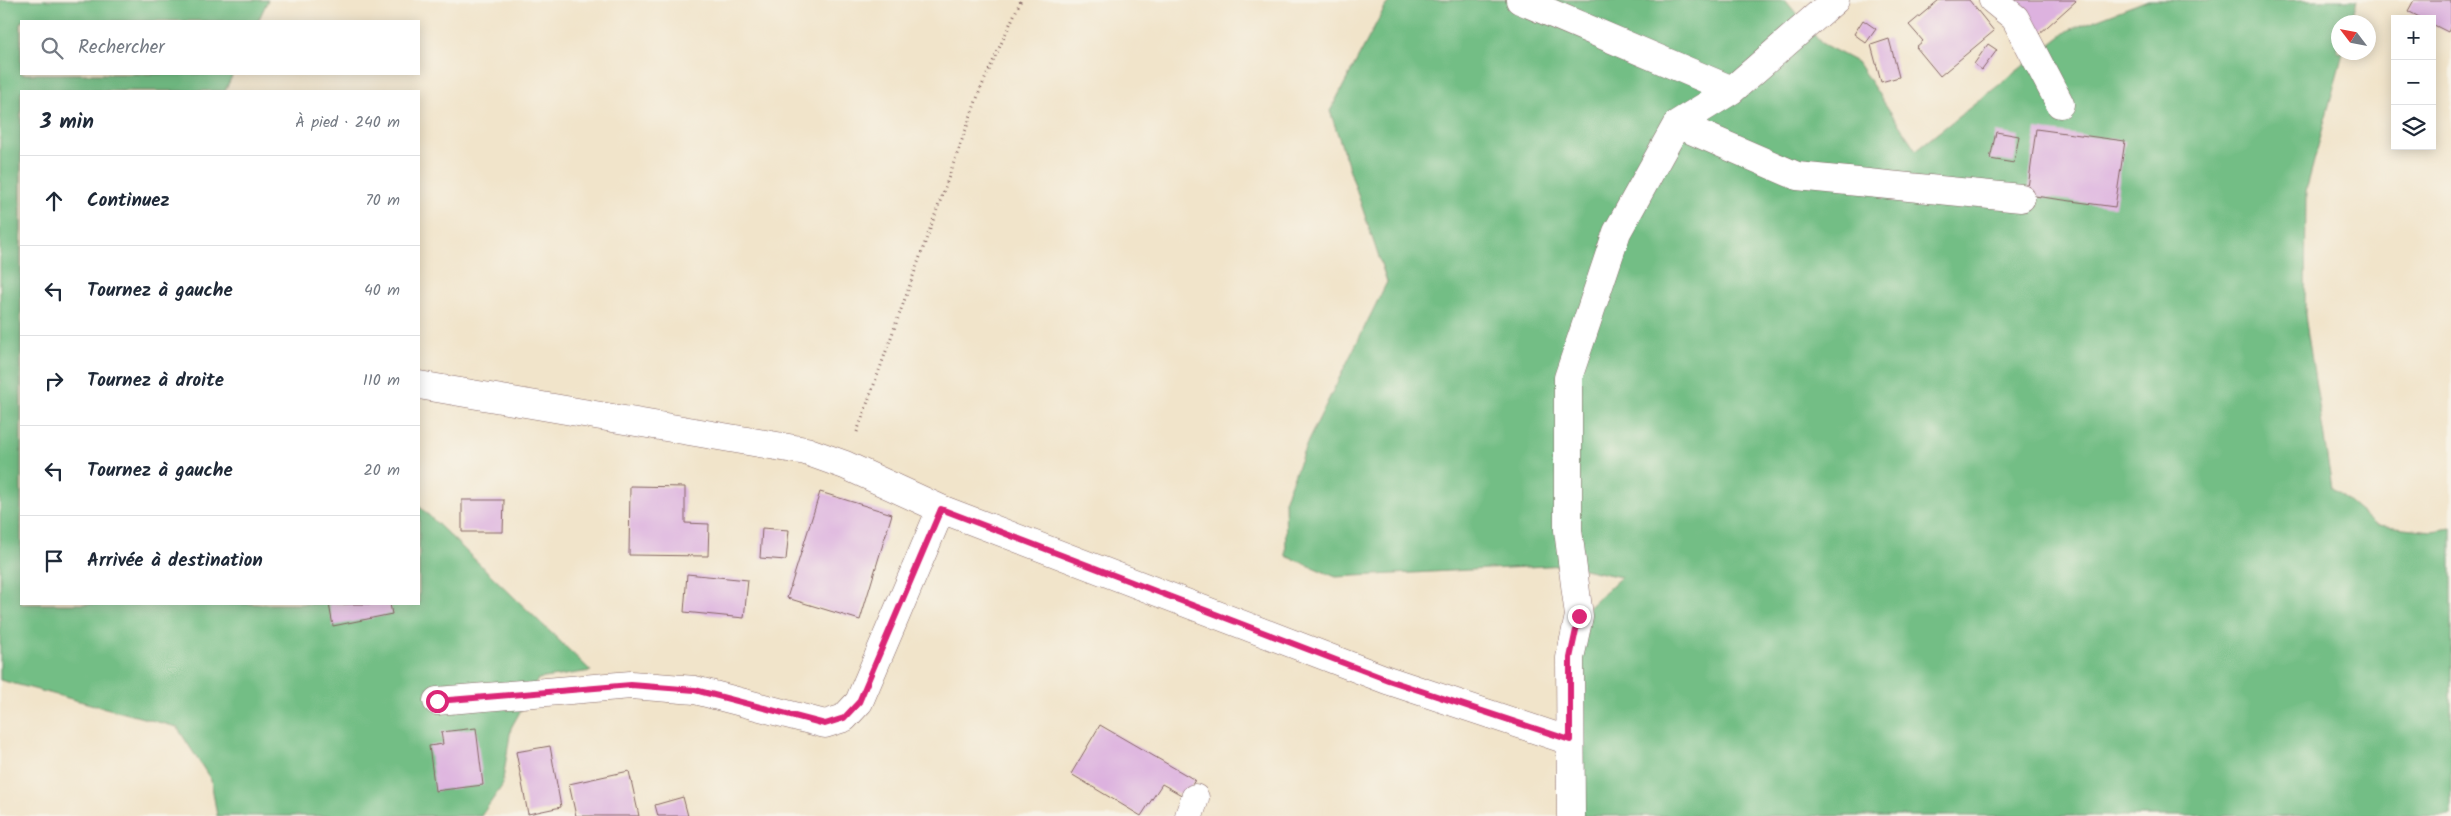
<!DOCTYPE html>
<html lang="fr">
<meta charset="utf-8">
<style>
:root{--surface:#fff;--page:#f6f6f7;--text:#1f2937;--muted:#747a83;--line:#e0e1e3}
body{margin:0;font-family:Kalam,sans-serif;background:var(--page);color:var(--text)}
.controls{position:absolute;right:15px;top:15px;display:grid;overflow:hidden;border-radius:0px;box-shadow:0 2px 12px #0003}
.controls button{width:45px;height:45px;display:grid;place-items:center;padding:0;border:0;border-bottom:1px solid var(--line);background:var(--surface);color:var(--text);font:25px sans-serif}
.compass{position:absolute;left:2331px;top:15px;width:45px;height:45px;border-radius:50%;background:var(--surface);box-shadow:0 2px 12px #0003;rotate:302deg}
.stop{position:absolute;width:15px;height:15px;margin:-11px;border:4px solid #db2777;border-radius:50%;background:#fff}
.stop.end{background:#db2777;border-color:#fff;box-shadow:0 1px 5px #0008}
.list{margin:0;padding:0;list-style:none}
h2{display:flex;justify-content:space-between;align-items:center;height:65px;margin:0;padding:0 20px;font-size:21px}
h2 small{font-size:16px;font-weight:400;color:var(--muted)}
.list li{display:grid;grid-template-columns:32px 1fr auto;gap:15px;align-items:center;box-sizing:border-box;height:90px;padding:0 20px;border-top:1px solid var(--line)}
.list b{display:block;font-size:19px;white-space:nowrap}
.list em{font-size:16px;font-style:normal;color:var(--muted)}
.icon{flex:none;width:28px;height:28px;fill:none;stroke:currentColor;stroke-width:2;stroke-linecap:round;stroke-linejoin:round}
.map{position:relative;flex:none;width:2451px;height:816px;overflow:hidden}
.search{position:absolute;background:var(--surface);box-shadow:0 2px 12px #0003;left:20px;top:20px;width:400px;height:55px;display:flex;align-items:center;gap:12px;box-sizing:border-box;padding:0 18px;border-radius:0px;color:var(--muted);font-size:19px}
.panel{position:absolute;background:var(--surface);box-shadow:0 2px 12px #0003;left:20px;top:90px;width:400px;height:515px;border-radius:0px}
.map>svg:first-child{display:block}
.forest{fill:#73be85;stroke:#5e6e58}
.building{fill:#ddb2df}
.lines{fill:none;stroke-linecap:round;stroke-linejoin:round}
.minor-casing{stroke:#846463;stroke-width:29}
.path{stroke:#846463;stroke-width:3;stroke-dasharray:1 4;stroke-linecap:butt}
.minor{stroke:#fff;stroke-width:28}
.route{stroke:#db2777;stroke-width:6}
</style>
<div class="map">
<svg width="2451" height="816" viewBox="0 0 2451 816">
<rect width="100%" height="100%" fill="#f7f3e8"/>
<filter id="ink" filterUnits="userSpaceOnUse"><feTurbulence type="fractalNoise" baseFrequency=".02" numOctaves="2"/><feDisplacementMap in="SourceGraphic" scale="10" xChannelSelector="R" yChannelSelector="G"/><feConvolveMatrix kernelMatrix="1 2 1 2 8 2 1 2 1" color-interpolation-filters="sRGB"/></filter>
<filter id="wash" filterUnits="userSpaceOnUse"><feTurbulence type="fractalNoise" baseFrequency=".0096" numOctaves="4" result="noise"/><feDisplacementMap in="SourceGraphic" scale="20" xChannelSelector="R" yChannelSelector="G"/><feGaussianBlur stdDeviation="1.12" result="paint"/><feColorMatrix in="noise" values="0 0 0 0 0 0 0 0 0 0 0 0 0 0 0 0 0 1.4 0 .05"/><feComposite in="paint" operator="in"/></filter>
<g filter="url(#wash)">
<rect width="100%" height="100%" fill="#f1e4ca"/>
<path class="forest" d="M 0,0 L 268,0 L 258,21 L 21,21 L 21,74 L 233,74 L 225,91 L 21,91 L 21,604 L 419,604 L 419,506 L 591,671 L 538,679 L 511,728 L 502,786 L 481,816 L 217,816 L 211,780 L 177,727 L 0,680 Z
M 1393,0 L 1785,0 L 1821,43 L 1857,62 L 1916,150 L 2069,30 L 2148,0 L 2357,0 L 2351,22 L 2338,22 L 2338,52 L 2343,53 L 2306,191 L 2305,316 L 2332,488 L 2376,525 L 2432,531 L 2451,528 L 2451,816 L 1571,816 L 1579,616 L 1621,577 L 1565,565 L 1336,577 L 1286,556 L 1285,498 L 1308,441 L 1387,282 L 1330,111 L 1386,5 Z"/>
<g id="blocks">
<path class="building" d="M 1939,0 L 1969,0 L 1994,31 L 1940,76 L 1916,47 L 1923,41 L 1909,25 Z
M 1991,0 L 2075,0 L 2076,1 L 2029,43 Z
M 2414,0 L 2451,0 L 2451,26 L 2448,32 L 2432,24 L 2432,19 L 2423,19 L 2408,11 Z
M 1863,20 L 1876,29 L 1866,43 L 1854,34 Z
M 1889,39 L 1899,77 L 1881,82 L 1871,45 Z
M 1988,44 L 1997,50 L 1982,70 L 1974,64 Z
M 2036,129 L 2125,141 L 2115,207 L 2027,195 Z
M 1996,132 L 2019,136 L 2014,163 L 1990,159 Z
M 630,486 L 685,487 L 685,523 L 709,524 L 708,556 L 629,555 Z
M 820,492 L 892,514 L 860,620 L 787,598 Z
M 462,500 L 504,500 L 503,532 L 462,532 Z
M 762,528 L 789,530 L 786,560 L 760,558 Z
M 687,574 L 748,580 L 744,618 L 684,612 Z
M 329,604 L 390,604 L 392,614 L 333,626 Z
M 1100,725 L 1195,780 L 1185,797 L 1162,784 L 1141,816 L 1071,774 Z
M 476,728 L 483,785 L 435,791 L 429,746 L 443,744 L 441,732 Z
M 550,746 L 561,807 L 528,814 L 516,752 Z
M 629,771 L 639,816 L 576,816 L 569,784 Z
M 683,797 L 688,816 L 658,816 L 655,805 Z"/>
</g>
</g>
<g filter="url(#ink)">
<use href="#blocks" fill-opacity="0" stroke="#846463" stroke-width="1"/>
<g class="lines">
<g class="minor-casing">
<path id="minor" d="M 1520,0 L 1732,90
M 1993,0 L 2015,18 L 2060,104
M 1677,124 L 1797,176 L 2021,198
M 419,385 L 806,451 L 845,465 L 941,509 L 1387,680 L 1570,741
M 437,701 L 631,685 L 695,690 L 825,724 L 844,718 L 859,702 L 941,509
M 1189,816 L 1195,798
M 1571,816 L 1570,658 L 1579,616 L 1568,530 L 1568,378 L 1617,232 L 1677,124 L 1732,90 L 1835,0"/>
</g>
<path class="path" d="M 857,432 L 980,90 L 1021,0"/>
<use href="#minor" class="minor"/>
</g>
</g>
<g class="lines" filter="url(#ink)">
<path class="route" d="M 437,701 L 631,685 L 695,690 L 825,724 L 844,718 L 859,702 L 941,509 L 1388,680 L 1570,740 L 1570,658 L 1579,616"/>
</g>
</svg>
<div class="controls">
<button>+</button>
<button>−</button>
<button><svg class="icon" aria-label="layers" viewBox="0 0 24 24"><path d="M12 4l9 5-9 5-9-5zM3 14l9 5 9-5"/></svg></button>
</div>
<svg class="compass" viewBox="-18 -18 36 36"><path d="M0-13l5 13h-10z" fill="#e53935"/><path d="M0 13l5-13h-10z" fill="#747a83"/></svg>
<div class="stop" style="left:437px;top:701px"></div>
<div class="stop end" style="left:1579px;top:616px"></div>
<div class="search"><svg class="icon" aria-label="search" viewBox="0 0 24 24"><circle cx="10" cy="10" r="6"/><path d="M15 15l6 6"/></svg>Rechercher</div>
<section class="panel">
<h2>3 min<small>À pied · 240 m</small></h2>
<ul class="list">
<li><svg class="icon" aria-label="ahead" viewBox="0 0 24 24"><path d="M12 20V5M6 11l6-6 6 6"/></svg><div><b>Continuez</b></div><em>70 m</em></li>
<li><svg class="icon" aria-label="left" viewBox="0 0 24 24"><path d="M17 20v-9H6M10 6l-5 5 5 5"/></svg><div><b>Tournez à gauche</b></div><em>40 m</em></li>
<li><svg class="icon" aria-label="right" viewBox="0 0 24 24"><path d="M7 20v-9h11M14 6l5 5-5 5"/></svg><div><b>Tournez à droite</b></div><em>110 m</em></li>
<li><svg class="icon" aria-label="left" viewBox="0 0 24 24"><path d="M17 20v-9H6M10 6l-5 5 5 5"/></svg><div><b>Tournez à gauche</b></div><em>20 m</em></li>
<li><svg class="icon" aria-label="arrive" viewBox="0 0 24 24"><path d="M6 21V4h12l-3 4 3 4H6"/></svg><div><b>Arrivée à destination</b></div></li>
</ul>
</section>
</div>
